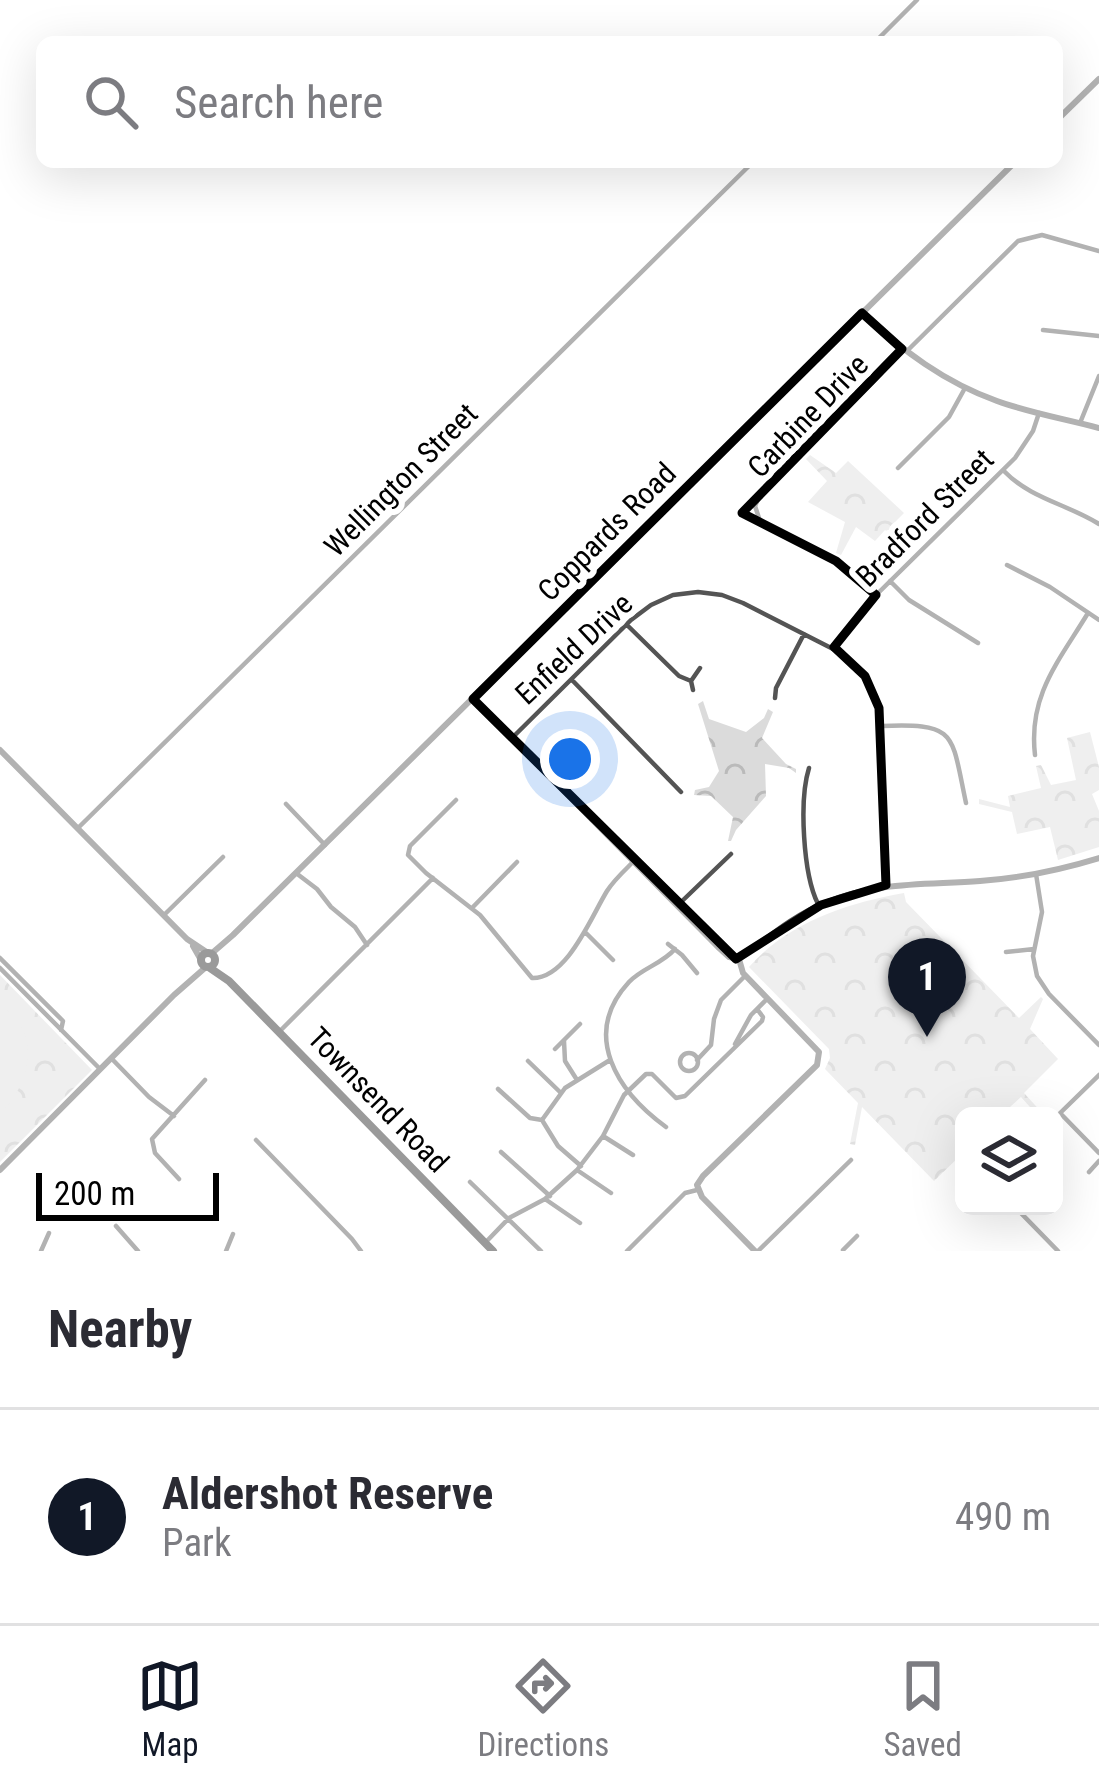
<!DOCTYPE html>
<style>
:root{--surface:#fff;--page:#f2f2f3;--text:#2b2b33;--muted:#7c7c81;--line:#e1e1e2;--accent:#111827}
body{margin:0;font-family:"Roboto Condensed",sans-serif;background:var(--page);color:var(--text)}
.controls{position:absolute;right:36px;bottom:36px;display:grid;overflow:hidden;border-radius:18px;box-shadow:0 12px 48px #0002}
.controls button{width:108px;height:108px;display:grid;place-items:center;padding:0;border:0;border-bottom:3px solid var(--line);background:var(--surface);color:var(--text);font:60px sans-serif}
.scale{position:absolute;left:36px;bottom:30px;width:183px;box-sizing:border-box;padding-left:12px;border:6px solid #000;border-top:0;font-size:33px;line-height:42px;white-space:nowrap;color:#000;-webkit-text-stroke:9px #fff;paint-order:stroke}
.you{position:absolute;left:570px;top:759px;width:42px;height:42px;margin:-30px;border:9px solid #fff;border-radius:50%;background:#1a73e8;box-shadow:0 0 0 18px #1a73e833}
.badge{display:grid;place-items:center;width:78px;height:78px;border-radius:50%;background:var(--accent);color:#fff;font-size:39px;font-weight:700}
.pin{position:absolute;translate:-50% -99px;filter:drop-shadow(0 3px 6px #0008)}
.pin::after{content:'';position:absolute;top:63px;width:42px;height:36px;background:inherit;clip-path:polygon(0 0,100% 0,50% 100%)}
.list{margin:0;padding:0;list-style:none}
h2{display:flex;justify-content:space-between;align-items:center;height:156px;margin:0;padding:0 48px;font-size:51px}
h2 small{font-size:39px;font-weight:400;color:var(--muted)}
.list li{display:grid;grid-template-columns:78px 1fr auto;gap:36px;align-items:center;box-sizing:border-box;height:216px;padding:0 48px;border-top:3px solid var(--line)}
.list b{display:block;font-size:45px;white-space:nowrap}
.list p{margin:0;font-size:39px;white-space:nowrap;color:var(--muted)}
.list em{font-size:39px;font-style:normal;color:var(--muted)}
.icon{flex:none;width:66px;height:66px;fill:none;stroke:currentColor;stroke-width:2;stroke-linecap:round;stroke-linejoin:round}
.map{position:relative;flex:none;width:1099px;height:1251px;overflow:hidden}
.search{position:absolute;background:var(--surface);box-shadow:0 12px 48px #0002;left:36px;right:36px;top:36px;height:132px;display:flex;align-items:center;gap:30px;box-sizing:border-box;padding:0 42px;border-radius:18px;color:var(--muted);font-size:45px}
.sheet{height:372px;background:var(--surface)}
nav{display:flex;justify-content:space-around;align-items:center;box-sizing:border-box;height:168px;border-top:3px solid var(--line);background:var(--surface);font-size:33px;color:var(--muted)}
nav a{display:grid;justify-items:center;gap:6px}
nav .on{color:var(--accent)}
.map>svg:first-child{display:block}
.forest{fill:url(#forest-crowns)}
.garden{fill:#dbdbdb}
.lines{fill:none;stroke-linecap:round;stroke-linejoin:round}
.minor{stroke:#545454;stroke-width:4.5}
.tertiary{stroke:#545454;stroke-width:6}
.secondary{stroke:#212121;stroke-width:8}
.marked{fill:none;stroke:#000;stroke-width:9;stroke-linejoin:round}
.labels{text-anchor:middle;stroke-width:12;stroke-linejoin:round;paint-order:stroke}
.street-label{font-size:30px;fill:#000;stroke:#fff}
</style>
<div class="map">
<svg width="1099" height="1251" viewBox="0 0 1099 1251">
<defs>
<pattern id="forest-crowns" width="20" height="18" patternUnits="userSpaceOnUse" patternTransform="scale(3)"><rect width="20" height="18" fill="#dbdbdb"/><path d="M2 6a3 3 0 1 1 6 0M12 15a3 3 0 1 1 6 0" fill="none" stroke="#bababa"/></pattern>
</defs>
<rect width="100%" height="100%" fill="#fff"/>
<path class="forest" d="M 810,455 L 836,473 L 848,461 L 904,513 L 893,524 L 915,546 L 911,550 L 885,530 L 875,541 L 856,527 L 841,555 L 836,553 L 845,522 L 808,502 L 827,481 L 806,459 Z
M 703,701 L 709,719 L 746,732 L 764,718 L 768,709 L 773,712 L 762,738 L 786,764 L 796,769 L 796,773 L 789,768 L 765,764 L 766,796 L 736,830 L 731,841 L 728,841 L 733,817 L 711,796 L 694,795 L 695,790 L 709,787 L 719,771 L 698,704 Z
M 1090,732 L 1099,767 L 1099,790 L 1092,794 L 1099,811 L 1099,847 L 1058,860 L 1050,827 L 1017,834 L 1012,812 L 979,804 L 979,799 L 1010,807 L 1008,796 L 1041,788 L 1036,766 L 1041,765 L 1051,785 L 1076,780 L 1067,738 Z
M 904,893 L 906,902 L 1019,1018 L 1041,997 L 1043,999 L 1030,1029 L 1058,1059 L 1024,1093 L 1045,1116 L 1038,1116 L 1021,1097 L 1000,1116 L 964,1116 L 964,1152 L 934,1181 L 862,1107 L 855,1145 L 850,1144 L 858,1103 L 825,1069 L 830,1058 L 829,1049 L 749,967 C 789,922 847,903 904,893 Z
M 0,975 L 92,1070 L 0,1162 Z"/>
<path class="garden" d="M 0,1006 C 43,1031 31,1084 0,1114 Z"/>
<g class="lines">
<path class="minor" d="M 875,42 L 917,0
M 1043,330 L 1099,336
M 907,351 L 1018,241 L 1042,235 L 1099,251
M 1080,423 L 1099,376
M 898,468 L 949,417 L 965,388
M 1005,472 C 1030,498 1069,505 1099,524
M 1007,565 L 1050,587 L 1099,620
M 890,581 L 909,600 L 978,643
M 876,595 L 849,569 L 760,521 L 755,506 L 761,493 L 874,381 L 902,349
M 626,624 L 679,676 L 691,681
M 834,649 L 866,605 L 1015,458 L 1033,431 L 1039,413
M 572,680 L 681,792
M 693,690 L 691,681 L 700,668
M 775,698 L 776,688 L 804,634
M 882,726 C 958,723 951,733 966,803
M 512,738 L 631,620 L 651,605 L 673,595 L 698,592 L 722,595 L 743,603 L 837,651 L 859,669 L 876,696 L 880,717 L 886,885
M 1035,755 C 1028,695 1059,661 1088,613
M 809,768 C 799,800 803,874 818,904
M 456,800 L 410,846 L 408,855 L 426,873 L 480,915 L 532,978 C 567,979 591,917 607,891 C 614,880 624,871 633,862
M 286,804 L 325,845
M 78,828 L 753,162
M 296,873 L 317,889 L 331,907 L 355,927 L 367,945
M 1036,874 L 1042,912 L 1033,956 L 1037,976 L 1049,994 L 1099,1045
M 679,904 L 731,854
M 472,908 L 517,862
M 164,915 L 223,857
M 585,932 L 613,960
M 668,944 L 682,955 L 697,973
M 1006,952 L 1034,949
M 0,958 L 63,1021 L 61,1030
M 0,968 L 100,1069
M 280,1031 L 433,878
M 564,1041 L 565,1061 L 577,1080
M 735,1044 L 751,1015 L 766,1000
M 555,1049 L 580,1024
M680 1062a9 9 0 1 1 18 0a9 9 0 1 1-18 0Z
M 112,1059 L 149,1097 L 174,1116
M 697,1060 L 711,1045 L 714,1019 L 721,1000 L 745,976
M 528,1061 L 561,1093
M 498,1089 L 530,1118 L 542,1120
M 1061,1114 L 1099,1153
M 1054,1119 L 1099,1075
M 666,1127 C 618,1092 580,1035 629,982 C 642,968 662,964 675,949
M 603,1136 L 633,1155
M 256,1140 L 352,1239 L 361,1251
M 501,1152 L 550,1196
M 581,1166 L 558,1146 L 542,1120 L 565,1088 L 610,1060
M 577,1170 L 611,1193
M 1089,1172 L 1099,1161
M 179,1179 L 155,1153 L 152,1139 L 205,1080
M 470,1182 L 541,1251
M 545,1199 L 580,1223
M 1014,1206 L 1058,1251
M 116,1226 L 138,1251
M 485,1243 L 509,1218 L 545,1199 L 577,1170 L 603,1136 L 624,1095 L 646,1074 L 652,1074 L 676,1098 L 685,1096 L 762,1021 L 763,1017 L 757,1009
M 843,1250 L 857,1236
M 41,1251 L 49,1233
M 226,1251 L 233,1234
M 627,1251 L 685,1193 L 697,1190
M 758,1251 L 851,1160"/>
<path class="tertiary" d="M 1057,120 L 1099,79
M 862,313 C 903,351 944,382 997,401 C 1030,413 1065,419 1099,428
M 473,699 L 718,947 L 729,957 L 739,959 L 743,973 L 819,1052 L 817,1065 L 703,1176 L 697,1185 L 702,1197 L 755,1251
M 0,750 L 187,939 L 208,953
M 193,946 L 201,960
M 211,954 L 233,935 L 1015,162
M 739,959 C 767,939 793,916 825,903 C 878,881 925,885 980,881 C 1021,878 1060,870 1099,858
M 0,1170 L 174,995 L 206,967"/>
<path class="secondary" d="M201 960a7 7 0 1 1 14 0a7 7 0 1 1-14 0Z
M 210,968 L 229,981 L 493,1251"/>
</g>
<path d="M0 0H1099V1251H0ZM 862,313 L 902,349 L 742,513 L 836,561 L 876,595 L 834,647 L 865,676 L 879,708 L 886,885 L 821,905 L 736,959 L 473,699 Z" fill="#fff" fill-opacity=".55" fill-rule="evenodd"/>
<path class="marked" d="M 862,313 L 902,349 L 742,513 L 836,561 L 876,595 L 834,647 L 865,676 L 879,708 L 886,885 L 821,905 L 736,959 L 473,699 Z"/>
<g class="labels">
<g class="street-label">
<text transform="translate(808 416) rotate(-46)" y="10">Carbine Drive</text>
<text transform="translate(401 480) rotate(-45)" y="10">Wellington Street</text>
<text transform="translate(925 518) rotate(-45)" y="10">Bradford Street</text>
<text transform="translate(607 532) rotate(-45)" y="10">Coppards Road</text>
<text transform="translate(574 649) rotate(-43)" y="10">Enfield Drive</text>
<text transform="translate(378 1100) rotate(46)" y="10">Townsend Road</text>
</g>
</g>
</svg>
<div class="controls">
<button><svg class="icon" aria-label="layers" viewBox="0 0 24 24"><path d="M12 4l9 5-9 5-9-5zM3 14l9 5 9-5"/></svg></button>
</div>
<div class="scale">200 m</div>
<div class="you"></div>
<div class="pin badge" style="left:927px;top:1037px">1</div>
<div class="search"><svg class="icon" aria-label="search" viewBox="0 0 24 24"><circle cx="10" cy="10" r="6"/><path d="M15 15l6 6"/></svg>Search here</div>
</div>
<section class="sheet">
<h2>Nearby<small></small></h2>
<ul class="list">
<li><span class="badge">1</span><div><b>Aldershot Reserve</b><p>Park</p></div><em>490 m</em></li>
</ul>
</section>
<nav>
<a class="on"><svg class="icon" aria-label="map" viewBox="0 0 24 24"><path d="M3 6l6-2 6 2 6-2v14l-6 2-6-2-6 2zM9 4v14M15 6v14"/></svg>Map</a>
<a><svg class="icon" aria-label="directions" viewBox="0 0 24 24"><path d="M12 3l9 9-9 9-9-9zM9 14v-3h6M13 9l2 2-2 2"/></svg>Directions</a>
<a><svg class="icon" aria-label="saved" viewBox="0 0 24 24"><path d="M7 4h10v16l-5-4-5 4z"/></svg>Saved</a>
</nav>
